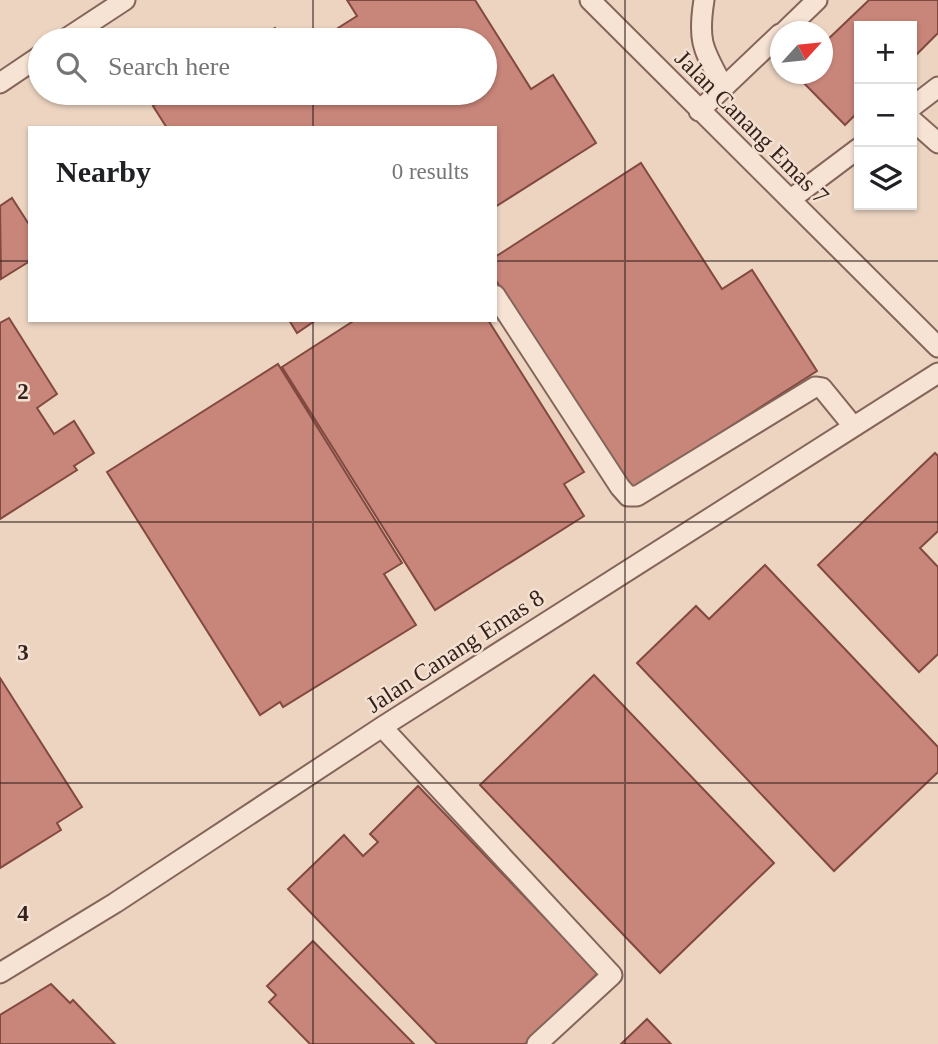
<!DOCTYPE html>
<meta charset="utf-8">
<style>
:root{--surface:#fff;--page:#f6f6f6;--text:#202124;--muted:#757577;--line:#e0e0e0}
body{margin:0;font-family:Georgia,serif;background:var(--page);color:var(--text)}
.controls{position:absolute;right:21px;top:21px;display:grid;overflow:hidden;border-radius:0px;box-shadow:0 2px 5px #0004}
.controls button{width:63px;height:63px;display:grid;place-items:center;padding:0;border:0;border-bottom:2px solid var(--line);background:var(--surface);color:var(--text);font:35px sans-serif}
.compass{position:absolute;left:770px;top:21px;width:63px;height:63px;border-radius:50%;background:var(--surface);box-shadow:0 2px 5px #0004;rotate:63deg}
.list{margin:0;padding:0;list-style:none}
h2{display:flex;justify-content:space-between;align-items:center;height:91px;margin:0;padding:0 28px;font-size:30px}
h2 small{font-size:23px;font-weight:400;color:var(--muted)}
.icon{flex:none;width:38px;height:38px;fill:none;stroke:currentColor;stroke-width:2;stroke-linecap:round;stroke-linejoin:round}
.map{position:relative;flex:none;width:938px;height:1044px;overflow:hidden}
.search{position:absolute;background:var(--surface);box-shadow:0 2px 5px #0004;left:28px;top:28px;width:469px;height:77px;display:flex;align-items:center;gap:18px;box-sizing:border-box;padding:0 24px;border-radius:38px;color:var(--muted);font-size:26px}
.panel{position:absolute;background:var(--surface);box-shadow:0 2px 5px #0004;left:28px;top:126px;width:469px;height:196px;border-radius:0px}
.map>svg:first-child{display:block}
.building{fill:#c88579;stroke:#824941;stroke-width:2}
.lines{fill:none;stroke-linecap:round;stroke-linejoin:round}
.minor-casing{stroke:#84655a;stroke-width:23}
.minor{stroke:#f7e3d4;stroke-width:19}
.grid{fill:none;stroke:#35221d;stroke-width:2;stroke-opacity:0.55}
.labels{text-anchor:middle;stroke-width:5;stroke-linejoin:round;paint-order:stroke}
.street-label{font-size:24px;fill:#35221d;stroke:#f3e0d1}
.grid-label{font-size:23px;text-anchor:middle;font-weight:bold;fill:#35221d;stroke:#f3e0d1;stroke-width:5;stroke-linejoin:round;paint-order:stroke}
</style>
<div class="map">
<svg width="938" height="1044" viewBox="0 0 938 1044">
<rect width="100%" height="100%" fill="#ecd4c1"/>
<path class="building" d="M 347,0 L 475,0 L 531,89 L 553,75 L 596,143 L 495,207 L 495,128 L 167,128 L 153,106 L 173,93 L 485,93 L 485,40 L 319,40 L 357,16 Z
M 869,0 L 938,0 L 938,33 L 912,59 L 912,26 L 859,26 L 859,111 L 845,125 L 795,74 L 822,74 L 822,45 Z
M 275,28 L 283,40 L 257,40 Z
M 641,163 L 722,289 L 752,270 L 817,371 L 630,491 L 495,279 L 495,257 Z
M 12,198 L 30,226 L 30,261 L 1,279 L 0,206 Z
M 9,318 L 57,394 L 37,408 L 54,434 L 74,421 L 94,453 L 74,466 L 77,470 L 0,519 L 0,323 Z
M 289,320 L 316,320 L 297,333 Z
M 355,320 L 488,320 L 584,472 L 564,484 L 584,516 L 435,610 L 282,367 Z
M 278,364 L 402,563 L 384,574 L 416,625 L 283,707 L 280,702 L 260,715 L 107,472 Z
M 935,453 L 938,456 L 938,531 L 920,548 L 938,567 L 938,654 L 919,672 L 818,565 Z
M 765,565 L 938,747 L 938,772 L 834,871 L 637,663 L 696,606 L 709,619 Z
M 594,675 L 774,863 L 660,973 L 480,785 Z
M 0,678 L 82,807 L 57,823 L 61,830 L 0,868 Z
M 418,786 L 598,973 L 525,1044 L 437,1044 L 288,889 L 344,835 L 363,856 L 378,842 L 370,834 Z
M 313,941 L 414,1044 L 310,1044 L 269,1002 L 276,995 L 267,986 Z
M 51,984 L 70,1003 L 73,1000 L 115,1044 L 0,1044 L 0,1015 Z
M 647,1019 L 671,1044 L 621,1044 Z"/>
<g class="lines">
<g class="minor-casing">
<path id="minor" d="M 590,0 L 938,347
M 704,0 C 697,44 704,50 724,88
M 784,32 L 817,0
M 64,40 L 125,0
M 0,83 L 40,56
M 912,107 L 938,87
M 699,111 L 780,34
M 912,120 L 938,143
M 791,199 L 859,148
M 495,295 L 620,487 L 628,496 L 637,496 L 815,387 L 822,388 L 853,426
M 382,727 L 612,975 L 537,1044
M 0,973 L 115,903 L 382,727 L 938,373"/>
</g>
<use href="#minor" class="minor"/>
</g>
<path class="grid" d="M 313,0 L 313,40M 625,0 L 625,1044M 313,93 L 313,128M 0,261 L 30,261M 495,261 L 938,261M 313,320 L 313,1044M 0,522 L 938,522M 0,783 L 938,783"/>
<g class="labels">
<g class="street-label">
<text transform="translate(752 127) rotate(45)" y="8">Jalan Canang Emas 7</text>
<text transform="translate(455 651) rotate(-33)" y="8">Jalan Canang Emas 8</text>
</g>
</g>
<g class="grid-label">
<text x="23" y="399">2</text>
<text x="23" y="660">3</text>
<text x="23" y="921">4</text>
</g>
</svg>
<div class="controls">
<button>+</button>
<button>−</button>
<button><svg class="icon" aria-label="layers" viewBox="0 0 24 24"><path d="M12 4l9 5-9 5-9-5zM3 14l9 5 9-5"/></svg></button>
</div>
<svg class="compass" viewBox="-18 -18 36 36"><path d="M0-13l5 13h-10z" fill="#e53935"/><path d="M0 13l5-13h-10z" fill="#757577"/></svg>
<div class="search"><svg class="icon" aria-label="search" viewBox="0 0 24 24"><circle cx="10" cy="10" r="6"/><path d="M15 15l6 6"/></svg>Search here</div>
<section class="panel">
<h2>Nearby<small>0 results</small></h2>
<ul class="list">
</ul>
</section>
</div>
